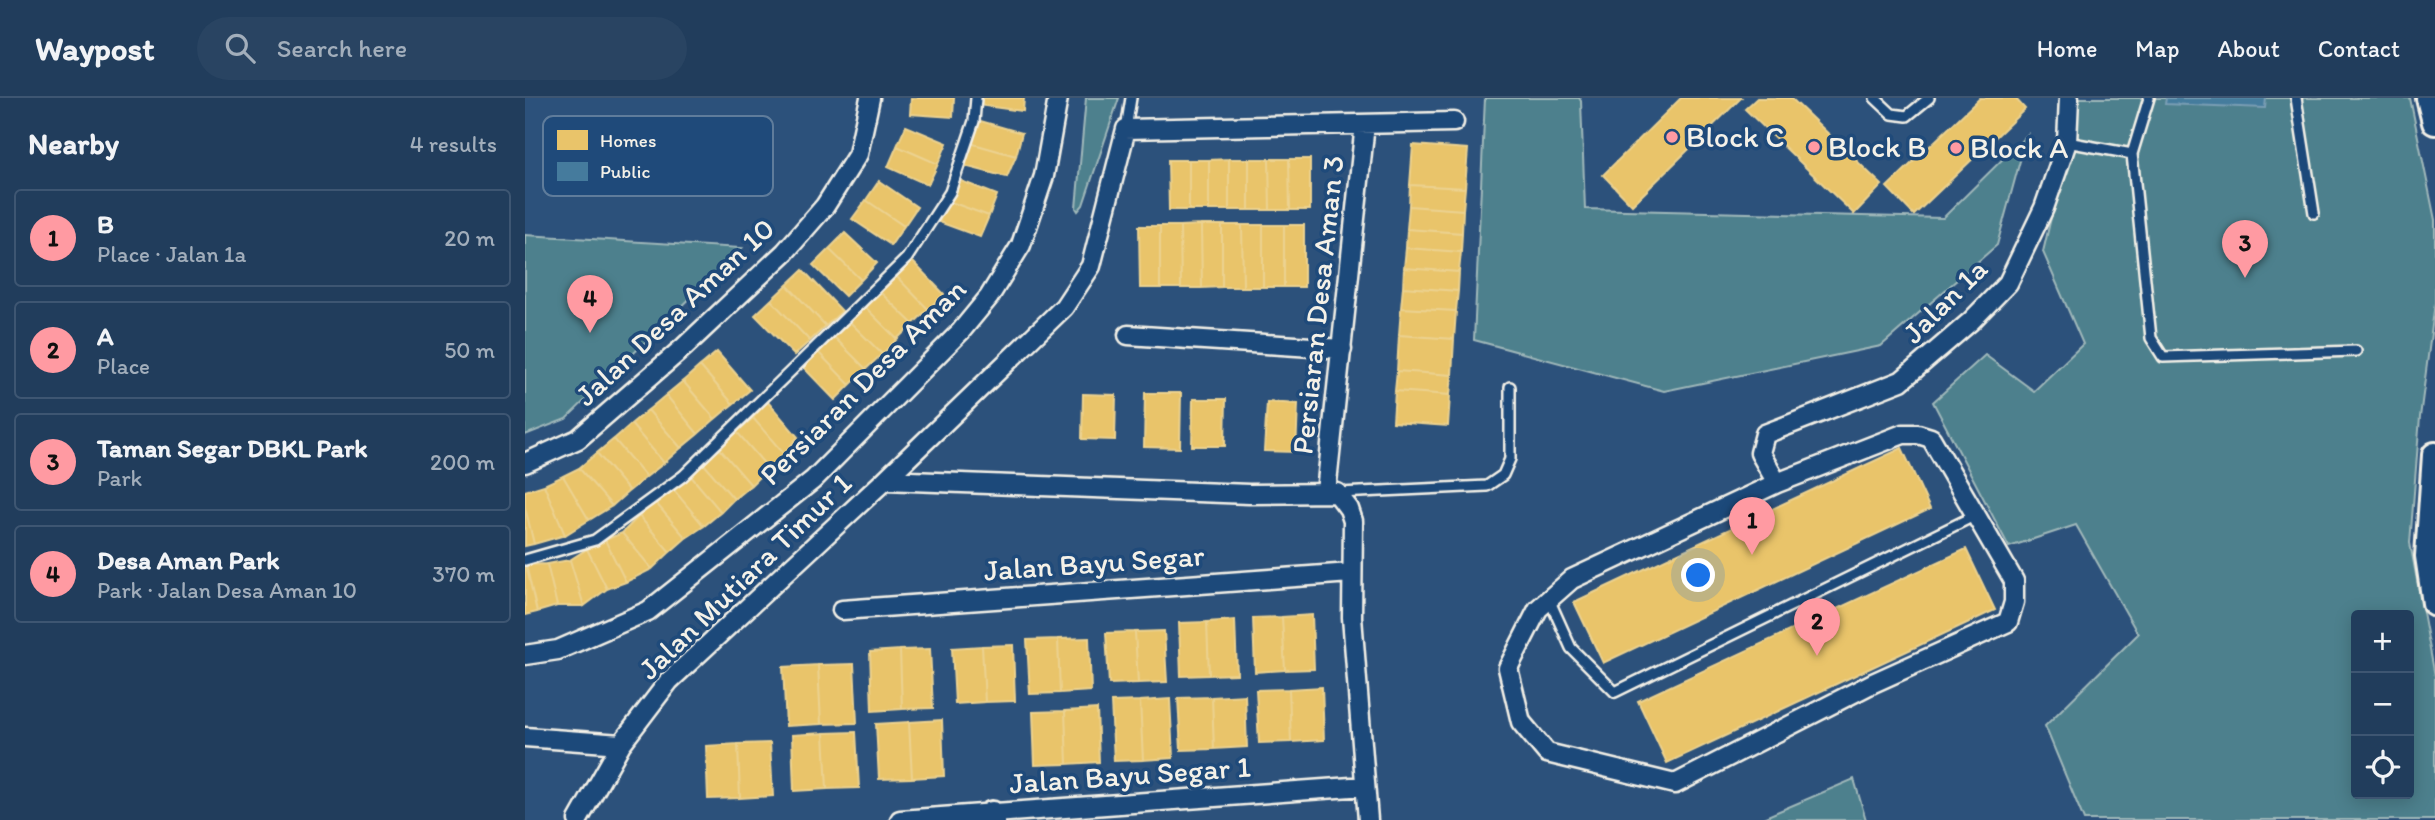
<!DOCTYPE html>
<meta charset="utf-8">
<style>
:root{--surface:#213d5c;--page:#294462;--text:#f1f3f6;--muted:#a2aebb;--line:#3e5672;--accent:#ff9aa2}
body{margin:0;font-family:Itim,sans-serif;background:var(--page);color:var(--text)}
.controls{position:absolute;right:21px;bottom:21px;display:grid;overflow:hidden;border-radius:7px;box-shadow:0 4px 18px #0003}
.controls button{width:63px;height:63px;display:grid;place-items:center;padding:0;border:0;border-bottom:2px solid var(--line);background:var(--surface);color:var(--text);font:35px sans-serif}
.you{position:absolute;left:1174px;top:478px;width:24px;height:24px;margin:-18px;border:5px solid #fff;border-radius:50%;background:#1a73e8;box-shadow:0 0 0 10px #1a73e833}
.badge{display:grid;place-items:center;width:46px;height:46px;border-radius:50%;background:var(--accent);color:#111;font-size:23px;font-weight:700}
.pin{position:absolute;translate:-50% -58px;filter:drop-shadow(0 2px 4px #0008)}
.pin::after{content:'';position:absolute;top:37px;width:24px;height:21px;background:inherit;clip-path:polygon(0 0,100% 0,50% 100%)}
.list{margin:0;padding:0;list-style:none}
h2{display:flex;justify-content:space-between;align-items:center;height:91px;margin:0;padding:0 28px;font-size:30px}
h2 small{font-size:23px;font-weight:400;color:var(--muted)}
.list li{display:grid;grid-template-columns:46px 1fr auto;gap:21px;align-items:center;box-sizing:border-box;height:98px;margin:0 14px 14px;padding:0 14px;border:2px solid var(--line);border-radius:7px}
.list b{display:block;font-size:26px;white-space:nowrap}
.list p{margin:0;font-size:23px;white-space:nowrap;color:var(--muted)}
.list em{font-size:23px;font-style:normal;color:var(--muted)}
.icon{flex:none;width:38px;height:38px;fill:none;stroke:currentColor;stroke-width:2;stroke-linecap:round;stroke-linejoin:round}
.map{position:relative;flex:none;width:1910px;height:722px;overflow:hidden}
header{display:flex;align-items:center;gap:42px;box-sizing:border-box;height:98px;padding:0 35px;background:var(--surface);border-bottom:2px solid var(--line)}
header strong{font-size:33px}
nav{display:flex;gap:38px;margin-inline-start:auto;font-size:24px}
.search{width:490px;height:63px;background:var(--page);display:flex;align-items:center;gap:18px;box-sizing:border-box;padding:0 24px;border-radius:38px;color:var(--muted);font-size:26px}
main{display:flex}
aside{flex:1;background:var(--surface)}
.map>svg:first-child{display:block}
.green{fill:#4d808d;stroke:#a0b8ba;stroke-width:2;fill-rule:evenodd}
.homes{fill:#e9c46a;stroke:#ecd290;stroke-width:2}
.public{fill:#457b9d;stroke:#7a9eb4;stroke-width:2}
.lines{fill:none;stroke-linecap:round;stroke-linejoin:round}
.lane-casing{stroke:#f4f1e8;stroke-width:14}
.street-casing{stroke:#f4f1e8;stroke-width:23}
.secondary-casing{stroke:#f4f1e8;stroke-width:30}
.lane{stroke:#1f4a7a;stroke-width:9}
.street{stroke:#1f4a7a;stroke-width:18}
.secondary{stroke:#1f4a7a;stroke-width:24}
.poi-dot{fill:#ff9aa2;stroke:#1f4a7a;stroke-width:2.5}
.labels{text-anchor:middle;stroke-width:7;stroke-linejoin:round;paint-order:stroke}
.poi-label{font-size:30px;fill:#f4f1e8;stroke:#1f4a7a;text-anchor:start}
.street-label{font-size:30px;fill:#f4f1e8;stroke:#1f4a7a}
.key{fill:#1f4a7a;stroke:#5f7c9b;stroke-width:2}
.key-label{font-size:19px;fill:#f4f1e8}
</style>
<header>
<strong>Waypost</strong>
<div class="search"><svg class="icon" aria-label="search" viewBox="0 0 24 24"><circle cx="10" cy="10" r="6"/><path d="M15 15l6 6"/></svg>Search here</div>
<nav><a>Home</a><a>Map</a><a>About</a><a>Contact</a></nav>
</header>
<main>
<aside>
<h2>Nearby<small>4 results</small></h2>
<ul class="list">
<li><span class="badge">1</span><div><b>B</b><p>Place · Jalan 1a</p></div><em>20 m</em></li>
<li><span class="badge">2</span><div><b>A</b><p>Place</p></div><em>50 m</em></li>
<li><span class="badge">3</span><div><b>Taman Segar DBKL Park</b><p>Park</p></div><em>200 m</em></li>
<li><span class="badge">4</span><div><b>Desa Aman Park</b><p>Park · Jalan Desa Aman 10</p></div><em>370 m</em></li>
</ul>
</aside>
<div class="map">
<svg width="1910" height="722" viewBox="0 0 1910 722">
<rect width="100%" height="100%" fill="#2c517b"/>
<filter id="ink" filterUnits="userSpaceOnUse"><feTurbulence type="fractalNoise" baseFrequency=".0143" numOctaves="2"/><feDisplacementMap in="SourceGraphic" scale="14" xChannelSelector="R" yChannelSelector="G"/><feConvolveMatrix kernelMatrix="1 2 1 2 8 2 1 2 1" color-interpolation-filters="sRGB"/></filter>
<g filter="url(#ink)">
<path class="green" d="M 561,0 L 594,0 L 558,107 L 553,113 L 551,110 Z
M 960,0 L 1054,0 L 1056,3 L 1060,111 L 1418,120 L 1502,37 L 1472,147 L 1356,248 L 1139,293 L 949,242 Z
M 1554,0 L 1885,0 L 1910,122 L 1910,205 L 1895,319 L 1885,445 L 1910,578 L 1910,722 L 1559,722 L 1520,628 L 1613,536 L 1551,427 L 1484,449 L 1408,304 L 1460,257 L 1509,293 L 1558,246 L 1518,154 ZM 1831,517 L 1884,517 L 1884,696 L 1831,696 Z
M 0,137 L 217,150 L 41,321 L 0,337 Z
M 1329,681 L 1341,722 L 1243,722 L 1240,719 Z"/>
<path class="homes" d="M 386,0 L 429,0 L 428,19 L 385,16 Z
M 453,0 L 499,0 L 498,13 L 452,7 Z
M 1156,0 L 1216,0 L 1107,107 L 1078,77 Z
M 1232,0 L 1266,0 L 1357,87 L 1329,116 L 1220,11 Z
M 1455,0 L 1490,0 L 1500,11 L 1389,117 L 1362,89 Z
M 452,22 L 497,35 L 491,58 L 445,45 Z
M 381,28 L 422,45 L 413,66 L 372,48 Z
M 445,45 L 491,58 L 482,79 L 436,67 Z
M 888,47 L 943,51 L 940,90 L 885,87 Z
M 372,48 L 413,66 L 403,87 L 363,69 Z
M 704,61 L 704,112 L 684,112 L 684,62 Z
M 704,61 L 724,61 L 724,112 L 704,112 Z
M 724,61 L 744,61 L 745,112 L 724,112 Z
M 744,61 L 764,61 L 765,112 L 745,112 Z
M 764,61 L 785,61 L 785,112 L 765,112 Z
M 643,62 L 664,62 L 664,112 L 644,112 Z
M 664,62 L 684,62 L 684,112 L 664,112 Z
M 431,81 L 472,97 L 464,118 L 423,103 Z
M 354,83 L 392,109 L 379,128 L 341,102 Z
M 885,87 L 940,90 L 938,112 L 884,108 Z
M 341,102 L 379,128 L 366,147 L 327,121 Z
M 423,103 L 464,118 L 455,139 L 414,124 Z
M 884,108 L 938,112 L 937,135 L 882,131 Z
M 676,127 L 697,127 L 697,189 L 677,190 Z
M 676,127 L 677,190 L 656,190 L 655,128 Z
M 697,127 L 717,127 L 718,189 L 697,189 Z
M 717,127 L 738,127 L 738,189 L 718,189 Z
M 738,127 L 759,127 L 759,189 L 738,189 Z
M 759,127 L 779,127 L 779,189 L 759,189 Z
M 614,128 L 635,128 L 635,190 L 615,190 Z
M 635,128 L 655,128 L 656,190 L 635,190 Z
M 882,131 L 937,135 L 936,154 L 881,150 Z
M 320,135 L 352,165 L 336,182 L 304,151 Z
M 881,150 L 936,154 L 934,174 L 879,170 Z
M 304,151 L 336,182 L 320,198 L 288,167 Z
M 387,163 L 419,196 L 403,211 L 371,178 Z
M 879,170 L 934,174 L 933,193 L 878,189 Z
M 278,172 L 317,213 L 301,228 L 262,187 Z
M 371,178 L 403,211 L 388,226 L 355,194 Z
M 262,187 L 301,228 L 285,243 L 246,202 Z
M 878,189 L 933,193 L 931,213 L 876,210 Z
M 355,194 L 388,226 L 372,241 L 340,209 Z
M 246,202 L 285,243 L 269,257 L 230,217 Z
M 340,209 L 372,241 L 357,256 L 324,223 Z
M 876,210 L 931,213 L 929,241 L 874,237 Z
M 324,223 L 357,256 L 341,271 L 309,239 Z
M 874,237 L 929,241 L 927,277 L 872,273 Z
M 309,239 L 341,271 L 325,287 L 293,254 Z
M 192,254 L 225,292 L 208,306 L 175,268 Z
M 293,254 L 325,287 L 310,302 L 278,269 Z
M 175,268 L 208,306 L 190,321 L 158,283 Z
M 872,273 L 927,277 L 925,297 L 870,293 Z
M 158,283 L 190,321 L 173,336 L 141,297 Z
M 870,293 L 925,297 L 923,328 L 868,324 Z
M 620,295 L 656,295 L 655,350 L 619,349 Z
M 558,296 L 591,297 L 590,342 L 557,341 Z
M 141,297 L 173,336 L 156,350 L 123,312 Z
M 668,301 L 701,301 L 700,348 L 667,348 Z
M 242,303 L 273,339 L 259,356 L 228,320 Z
M 742,304 L 773,306 L 771,354 L 739,353 Z
M 123,312 L 156,350 L 139,365 L 106,326 Z
M 228,320 L 259,356 L 243,370 L 212,334 Z
M 106,326 L 139,365 L 121,379 L 89,341 Z
M 212,334 L 243,370 L 226,387 L 195,351 Z
M 89,341 L 121,379 L 104,393 L 72,355 Z
M 1377,350 L 1405,411 L 1078,565 L 1049,504 Z
M 195,351 L 226,387 L 209,401 L 178,365 Z
M 72,355 L 104,393 L 87,408 L 54,370 Z
M 178,365 L 209,401 L 196,414 L 165,377 Z
M 54,370 L 87,408 L 64,422 L 38,378 Z
M 165,377 L 196,414 L 179,428 L 148,391 Z
M 38,378 L 64,422 L 40,437 L 19,387 Z
M 19,387 L 40,437 L 9,446 L 0,409 L 0,393 Z
M 148,391 L 179,428 L 161,440 L 130,404 Z
M 130,404 L 161,440 L 145,454 L 114,418 Z
M 0,409 L 9,446 L 0,448 Z
M 114,418 L 145,454 L 127,471 L 97,435 Z
M 97,435 L 127,471 L 101,484 L 80,442 Z
M 80,442 L 101,484 L 82,491 L 62,451 Z
M 62,451 L 82,491 L 59,508 L 45,462 Z
M 1441,451 L 1470,512 L 1142,665 L 1113,603 Z
M 45,462 L 59,508 L 32,508 L 22,466 Z
M 22,466 L 32,508 L 12,514 L 1,467 Z
M 1,467 L 12,514 L 0,517 L 0,468 Z
M 787,517 L 789,571 L 760,572 L 757,519 Z
M 757,519 L 760,572 L 730,574 L 728,520 Z
M 710,522 L 712,576 L 684,577 L 682,524 Z
M 682,524 L 684,577 L 656,578 L 654,525 Z
M 639,533 L 642,584 L 613,585 L 610,534 Z
M 610,534 L 613,585 L 584,586 L 581,535 Z
M 564,540 L 566,593 L 535,595 L 533,541 Z
M 533,541 L 535,595 L 505,596 L 502,542 Z
M 488,547 L 490,603 L 460,604 L 457,548 Z
M 457,548 L 460,604 L 430,606 L 427,550 Z
M 405,551 L 408,610 L 377,611 L 375,552 Z
M 375,552 L 377,611 L 347,613 L 345,554 Z
M 329,566 L 332,625 L 296,626 L 293,567 Z
M 293,567 L 296,626 L 261,628 L 258,569 Z
M 797,589 L 799,642 L 766,644 L 764,591 Z
M 764,591 L 766,644 L 734,645 L 731,592 Z
M 720,597 L 722,649 L 689,651 L 687,599 Z
M 687,599 L 689,651 L 656,652 L 653,600 Z
M 645,601 L 648,660 L 618,662 L 615,603 Z
M 615,603 L 618,662 L 589,663 L 586,604 Z
M 572,611 L 574,664 L 542,666 L 540,613 Z
M 540,613 L 542,666 L 510,667 L 508,614 Z
M 417,622 L 419,678 L 387,680 L 384,624 Z
M 384,624 L 387,680 L 354,681 L 351,626 Z
M 331,634 L 334,690 L 302,691 L 299,635 Z
M 299,635 L 302,691 L 269,693 L 267,637 Z
M 245,645 L 248,698 L 215,700 L 213,646 Z
M 213,646 L 215,700 L 183,701 L 181,648 Z"/>
<path class="public" d="M 1641,0 L 1741,0 L 1740,10 L 1640,6 Z"/>
<g class="lines">
<g class="lane-casing">
<path id="lane" d="M 1350,0 L 1367,16 L 1382,18 L 1404,0
M 1771,0 L 1789,115
M 601,31 L 606,0
M 1542,44 L 1607,56 L 1624,0
M 1607,56 L 1626,240 L 1638,259 L 1831,253
M 814,395 L 962,388 L 978,377 L 985,361 L 985,289
M 0,462 L 70,442 L 158,378 L 382,160 L 425,94 L 449,23 L 451,0
M 1024,501 L 1046,550 L 1090,594 L 1449,418"/>
</g>
<g class="street-casing">
<path id="street" d="M 603,237 L 817,251
M 1378,336 L 1393,336 L 1406,340 L 1489,483 L 1489,504 L 1483,524 L 1348,585 L 1150,686 L 1022,655 L 996,624 L 983,570 L 1013,511 L 1047,481 L 1252,385 Z
M 0,365 L 53,341 L 159,249 L 260,154 L 300,108 L 333,56 L 345,0
M 360,382 L 724,396 L 812,395 L 824,411 L 828,423 L 827,519 L 843,722
M 1252,385 L 1235,355 L 1240,336 L 1376,283 L 1446,223 L 1483,185 L 1519,110 L 1542,44 L 1544,0
M 801,394 L 840,26
M 317,512 L 826,475
M 0,557 L 33,552 L 123,513 L 288,382 L 436,233 L 464,199 L 496,147 L 519,78 L 533,0
M 0,639 L 96,646
M 53,722 L 96,646 L 144,583 L 360,382 L 539,209 L 566,168 L 601,31 L 929,24
M 375,722 L 840,688"/>
</g>
<g class="secondary-casing">
<path id="secondary" d="M 1904,0 L 1910,24
M 1910,357 L 1903,458 L 1910,505
M 467,716 L 468,722"/>
</g>
<use href="#lane" class="lane"/>
<use href="#street" class="street"/>
<use href="#secondary" class="secondary"/>
</g>
</g>
<g class="poi-dot">
<circle cx="1147" cy="39" r="7"/>
<circle cx="1289" cy="49" r="7"/>
<circle cx="1431" cy="50" r="7"/>
</g>
<g class="labels">
<g class="poi-label">
<text x="1161" y="49">Block C</text>
<text x="1303" y="59">Block B</text>
<text x="1445" y="60">Block A</text>
</g>
<g class="street-label">
<text transform="translate(1420 203) rotate(-45)" y="10">Jalan 1a</text>
<text transform="translate(793 207) rotate(-84)" y="10">Persiaran Desa Aman 3</text>
<text transform="translate(150 214) rotate(-43)" y="10">Jalan Desa Aman 10</text>
<text transform="translate(338 284) rotate(-45)" y="10">Persiaran Desa Aman</text>
<text transform="translate(569 465) rotate(-4)" y="10">Jalan Bayu Segar</text>
<text transform="translate(220 478) rotate(-44)" y="10">Jalan Mutiara Timur 1</text>
<text transform="translate(605 677) rotate(-4)" y="10">Jalan Bayu Segar 1</text>
</g>
</g>
<rect x="18" y="18" width="230" height="80" rx="10" class="key"/>
<rect x="32" y="32" width="31" height="20" fill="#e9c46a"/>
<rect x="32" y="64" width="31" height="19" fill="#457b9d"/>
<g class="key-label">
<text x="75" y="49">Homes</text>
<text x="75" y="80">Public</text>
</g>
</svg>
<div class="controls">
<button>+</button>
<button>−</button>
<button><svg class="icon" aria-label="locate" viewBox="0 0 24 24"><circle cx="12" cy="12" r="6"/><path d="M12 2v4M12 18v4M2 12h4M18 12h4"/></svg></button>
</div>
<div class="you"></div>
<div class="pin badge" style="left:1227px;top:457px">1</div>
<div class="pin badge" style="left:1292px;top:558px">2</div>
<div class="pin badge" style="left:1720px;top:180px">3</div>
<div class="pin badge" style="left:65px;top:235px">4</div>
</div>
</main>
